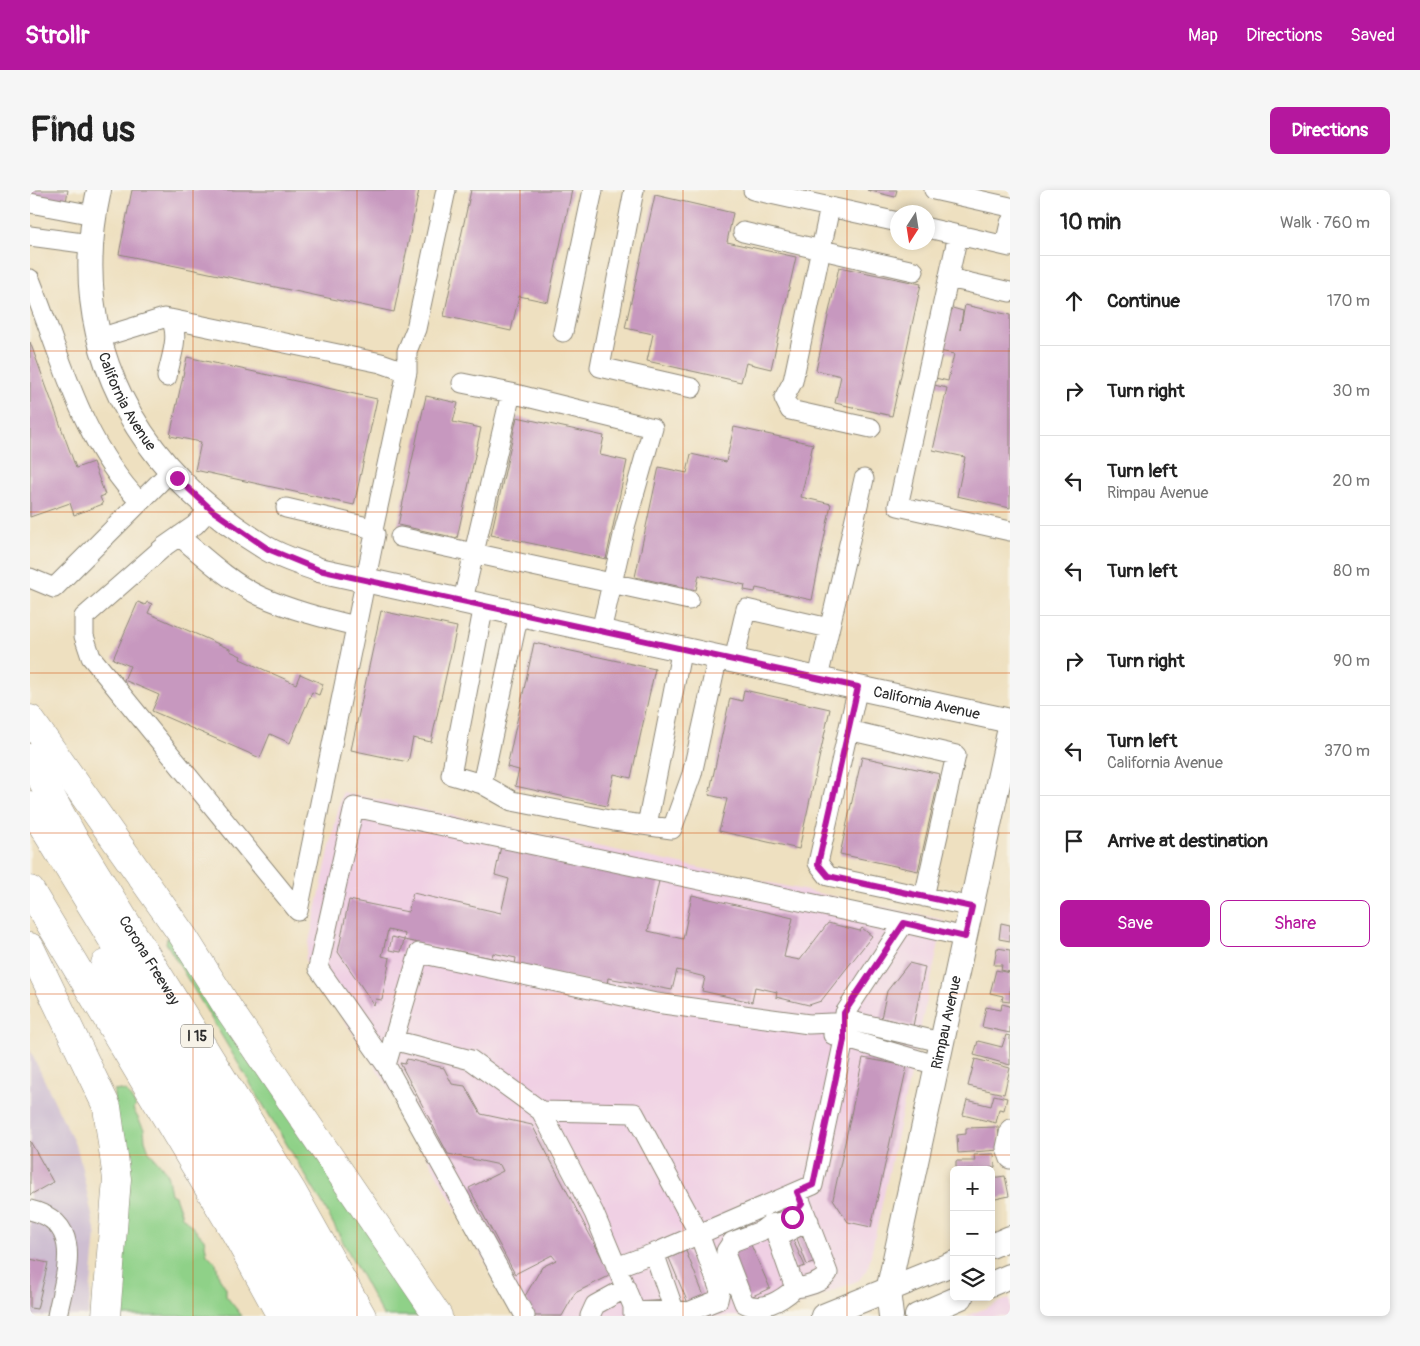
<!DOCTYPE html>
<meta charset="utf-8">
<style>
:root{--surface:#fff;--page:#f6f6f6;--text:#222;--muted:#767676;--line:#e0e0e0;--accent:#b5179e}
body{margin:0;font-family:Pangolin,sans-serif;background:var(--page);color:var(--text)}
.controls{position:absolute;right:15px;bottom:15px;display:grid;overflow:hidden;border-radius:8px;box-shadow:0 2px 8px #0003}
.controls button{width:45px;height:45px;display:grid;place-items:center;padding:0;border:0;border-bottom:1px solid var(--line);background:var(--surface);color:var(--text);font:25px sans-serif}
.compass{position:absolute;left:860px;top:15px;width:45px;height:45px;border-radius:50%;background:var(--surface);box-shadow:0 2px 8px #0003;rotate:192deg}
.stop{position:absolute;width:15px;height:15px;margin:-11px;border:4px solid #b5179e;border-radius:50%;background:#fff}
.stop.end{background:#b5179e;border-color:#fff;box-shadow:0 1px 5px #0008}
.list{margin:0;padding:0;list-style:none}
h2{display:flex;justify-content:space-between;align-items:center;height:65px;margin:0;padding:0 20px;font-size:21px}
h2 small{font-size:16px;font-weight:400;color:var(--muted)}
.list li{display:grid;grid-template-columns:32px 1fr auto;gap:15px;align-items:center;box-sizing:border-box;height:90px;padding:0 20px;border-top:1px solid var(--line)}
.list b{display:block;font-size:19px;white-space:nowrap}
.list p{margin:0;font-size:16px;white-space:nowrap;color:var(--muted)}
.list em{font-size:16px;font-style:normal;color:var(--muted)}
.actions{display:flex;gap:10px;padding:15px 20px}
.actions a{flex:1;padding:11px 0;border:1px solid var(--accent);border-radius:8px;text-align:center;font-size:18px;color:var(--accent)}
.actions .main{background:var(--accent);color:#fff}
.icon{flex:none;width:28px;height:28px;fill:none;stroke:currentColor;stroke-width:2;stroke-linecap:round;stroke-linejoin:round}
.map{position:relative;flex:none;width:980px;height:1126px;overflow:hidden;border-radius:8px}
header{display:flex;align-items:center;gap:30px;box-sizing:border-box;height:70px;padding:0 25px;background:var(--accent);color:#fff}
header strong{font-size:24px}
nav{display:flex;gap:28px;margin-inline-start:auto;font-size:18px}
.intro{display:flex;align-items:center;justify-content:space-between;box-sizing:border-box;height:120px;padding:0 30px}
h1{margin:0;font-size:35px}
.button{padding:12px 22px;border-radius:8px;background:var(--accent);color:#fff;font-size:18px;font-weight:700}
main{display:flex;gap:30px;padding:0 30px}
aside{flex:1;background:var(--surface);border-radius:8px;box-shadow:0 2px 8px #0003}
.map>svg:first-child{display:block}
.built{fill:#f0d0e4}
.industrial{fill:#cebed1}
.green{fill:#8fd188;stroke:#5d7e5a}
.building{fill:#c798bf}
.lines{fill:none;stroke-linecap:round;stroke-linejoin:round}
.minor-casing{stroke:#8c8676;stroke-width:21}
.major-casing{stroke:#8c8676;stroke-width:26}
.highway-casing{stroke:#8c8676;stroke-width:29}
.minor{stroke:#fff;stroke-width:19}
.major{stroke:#fff;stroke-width:24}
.highway{stroke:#fff;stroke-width:28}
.route{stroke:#b5179e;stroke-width:6}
.grid{fill:none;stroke:#d5540f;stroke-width:1;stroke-opacity:0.55}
.labels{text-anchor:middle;stroke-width:4;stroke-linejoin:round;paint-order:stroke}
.shield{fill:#f7f3e8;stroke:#686764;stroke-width:1}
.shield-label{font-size:14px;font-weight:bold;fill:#2b2b2b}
.street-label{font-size:15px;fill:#2b2b2b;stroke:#f7f3e8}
</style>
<header>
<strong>Strollr</strong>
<nav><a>Map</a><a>Directions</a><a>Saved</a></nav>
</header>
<div class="intro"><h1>Find us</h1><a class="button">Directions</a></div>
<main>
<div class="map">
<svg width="980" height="1126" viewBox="0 0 980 1126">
<rect width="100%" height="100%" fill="#f7f3e8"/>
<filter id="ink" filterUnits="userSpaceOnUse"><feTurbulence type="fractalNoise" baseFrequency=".02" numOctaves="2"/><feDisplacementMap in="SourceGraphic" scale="10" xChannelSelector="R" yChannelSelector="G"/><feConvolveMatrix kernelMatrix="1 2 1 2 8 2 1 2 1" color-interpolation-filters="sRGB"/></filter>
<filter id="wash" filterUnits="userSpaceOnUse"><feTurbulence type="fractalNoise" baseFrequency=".0096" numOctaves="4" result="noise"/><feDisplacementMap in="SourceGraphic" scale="20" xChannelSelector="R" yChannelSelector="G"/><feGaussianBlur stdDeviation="1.12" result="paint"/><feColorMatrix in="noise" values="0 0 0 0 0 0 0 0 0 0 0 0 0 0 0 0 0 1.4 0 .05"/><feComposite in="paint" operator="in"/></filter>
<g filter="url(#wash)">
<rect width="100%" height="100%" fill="#eee0c0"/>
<path class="built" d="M 312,602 L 914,730 L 838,1078 L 829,1090 L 744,1126 L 486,1126 L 359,898 L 275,770 Z
M 980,1108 L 980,1126 L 936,1126 Z"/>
<path class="industrial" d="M 0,860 L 48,961 L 66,1044 L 58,1126 L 0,1126 Z"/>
<path class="green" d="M 137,748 L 144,749 L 399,1126 L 353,1126 L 292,1013 L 136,753 Z
M 91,900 L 97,902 L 106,916 L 103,919 L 114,939 L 115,950 L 119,961 L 137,983 L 141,1004 L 145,1006 L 152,1026 L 174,1049 L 177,1064 L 186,1073 L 189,1087 L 196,1098 L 196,1106 L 212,1126 L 85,1126 L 84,901 Z"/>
<g id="blocks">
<path class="building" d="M 0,0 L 38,0 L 36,12 L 0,4 Z
M 102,0 L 389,0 L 364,122 L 89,64 Z
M 441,0 L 542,0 L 518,112 L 489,106 L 481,141 L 414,126 Z
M 837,0 L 867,0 L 865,7 Z
M 625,5 L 703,23 L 697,52 L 766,67 L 741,179 L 716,173 L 711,192 L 617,171 L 623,144 L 595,138 Z
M 809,77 L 891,94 L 862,226 L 805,213 L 811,186 L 786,180 Z
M 935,115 L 980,125 L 980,318 L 927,306 L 935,267 L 903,260 L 917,198 L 904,195 L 905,188 L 918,191 L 924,164 L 909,161 L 919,117 L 933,121 L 930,140 Z
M 0,152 L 46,278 L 63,272 L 75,305 L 70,307 L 73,314 L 44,325 L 40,313 L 0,327 Z
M 157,167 L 347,209 L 324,315 L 165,280 L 171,252 L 140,246 Z
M 396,206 L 428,213 L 423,232 L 451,238 L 427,348 L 368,335 Z
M 487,227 L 574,246 L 570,265 L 597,271 L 576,369 L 461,345 Z
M 704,237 L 783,254 L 771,307 L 801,314 L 782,410 L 726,398 L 725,402 L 714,400 L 715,395 L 669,385 L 666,400 L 605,387 L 629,277 L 657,283 L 661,264 L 696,272 Z
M 108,412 L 115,415 L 117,412 L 122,414 L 118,423 L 200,459 L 200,461 L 211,466 L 210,469 L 266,494 L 270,484 L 293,494 L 289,505 L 282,502 L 260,553 L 240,544 L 230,568 L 122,521 L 129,505 L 94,490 L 100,476 L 83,469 Z
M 351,421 L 427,437 L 401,552 L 383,548 L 378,572 L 321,560 Z
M 504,453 L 625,479 L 601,588 L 584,584 L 577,616 L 485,596 L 489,580 L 477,577 Z
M 714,500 L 800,519 L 769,659 L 689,641 L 697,609 L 679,605 L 700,508 L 712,511 Z
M 832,567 L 910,584 L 888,681 L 810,664 Z
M 471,656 L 629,691 L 618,741 L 653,749 L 662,705 L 763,728 L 754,767 L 770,770 L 798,733 L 830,741 L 832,738 L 842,746 L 791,811 L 779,815 L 746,807 L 747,802 L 725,797 L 722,812 L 672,801 L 675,787 L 647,780 L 642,800 L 578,788 L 577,795 L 485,775 L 486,768 L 463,763 L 462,768 L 374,750 L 375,744 L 358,740 L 352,766 L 360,768 L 352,810 L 346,809 L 344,815 L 308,762 L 319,710 L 378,722 L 383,703 L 471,723 L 479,689 L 465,685 Z
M 971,733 L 980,735 L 980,751 L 969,749 Z
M 362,747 L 374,750 L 371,762 L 359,760 Z
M 967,758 L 980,760 L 980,782 L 971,780 L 972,775 L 964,775 Z
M 879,773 L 895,777 L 883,836 L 851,828 L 857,801 Z
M 966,780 L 980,783 L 980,812 L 972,811 L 973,806 L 960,803 Z
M 972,814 L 980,816 L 980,843 L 952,837 L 956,817 L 971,820 Z
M 976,845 L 980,846 L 980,875 L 944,865 L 948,851 L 972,857 Z
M 833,868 L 877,876 L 841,1037 L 818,1032 L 803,1009 Z
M 377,869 L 414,878 L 422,894 L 435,896 L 451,924 L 502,935 L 581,1085 L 545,1103 L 532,1126 L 504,1126 L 495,1106 L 512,1077 L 526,1070 L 522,1065 L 485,1084 L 439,998 L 473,981 L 470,975 L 418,964 L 370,873 L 375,874 Z
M 945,869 L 980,878 L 974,904 L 938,896 Z
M 964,905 L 977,908 L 974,920 L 969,919 L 966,933 L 933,925 L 937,910 L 961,916 Z
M 968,937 L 970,960 L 928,963 L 927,945 L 936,944 L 936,938 Z
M 0,951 L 23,992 L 0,1005 Z
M 964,964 L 965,977 L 959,978 L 959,980 L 926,980 L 926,971 L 945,971 L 944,965 Z
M 975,986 L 979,1006 L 961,1010 L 961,988 Z
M 773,1043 L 786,1072 L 777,1075 L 766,1046 Z
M 762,1048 L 775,1076 L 767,1079 L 755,1051 Z
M 721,1055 L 740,1098 L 714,1110 L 698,1064 Z
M 656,1061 L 676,1111 L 660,1118 L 639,1068 Z
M 0,1069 L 18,1073 L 7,1119 L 0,1118 Z"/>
</g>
</g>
<g filter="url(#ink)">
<use href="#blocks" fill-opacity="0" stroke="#8c8676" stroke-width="1"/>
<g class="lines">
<g class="minor-casing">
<path id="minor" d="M 604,0 L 570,177 L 662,198
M 723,0 L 868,32
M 904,0 L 980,17
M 0,13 L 64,25
M 800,17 L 763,191 L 754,208 L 760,220 L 841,238
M 898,38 L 980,57
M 713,42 L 884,81
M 928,45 L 868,316 L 980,341
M 0,46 L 60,54
M 975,55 L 980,33
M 919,88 L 980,102
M 0,89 C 31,166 51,251 110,312 L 141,281
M 140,129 L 351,173 L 377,182 L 343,340
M 533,142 L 563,0
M 69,148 L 134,128 L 140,129 C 151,144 140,170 137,187
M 377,182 L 377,161 L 386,139 L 416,0
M 432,193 L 481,203
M 180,319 L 165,335 L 135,356 L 54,427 L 54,446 L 61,467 L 268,721 L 345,344 L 343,340 L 333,336 L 256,318
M 149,346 C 174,367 200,392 230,406 C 261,420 293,428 326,436
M 370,347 L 659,410
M 0,388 L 24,398 L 110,312
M 433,410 L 481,203 L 623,238 L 595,337 L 571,441
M 489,423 L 452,594 L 482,611 L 584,631 L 642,639 L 662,584 L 688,466
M 704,470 L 716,419 L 799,438
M 788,488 L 834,289
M 828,497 L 788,673 L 798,686 L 942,717
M 818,540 L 926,565 L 894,707
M 452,594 L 421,585 L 454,415
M 617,635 L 652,458
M 803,845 L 906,875
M 363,850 L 441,870 L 511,921 L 564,1023 L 603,1116 L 603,1126
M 356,875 L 288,778 L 324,617 L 874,733
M 511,921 L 604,923 L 669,1044 L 690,1101 L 688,1110 L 658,1122 L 644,1120
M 980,939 L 976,958 L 980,969
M 767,1002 L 798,1083 C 792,1093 776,1097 765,1098 L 747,1047 L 779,1031
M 0,1020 C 56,1033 35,1085 27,1126
M 586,1077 L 630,1061 L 783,995 L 814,850 L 815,823 L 874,733 L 935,747
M 765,1098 C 752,1110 731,1123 714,1113 L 696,1066 L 696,1061 L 702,1052 L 731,1041 L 740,1034 L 756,1031 L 768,1019
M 603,1122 L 644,1120 L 624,1063
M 495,1126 L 356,875 L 389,763 L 626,813 L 779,834 L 825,832 L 911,852
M 560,1126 L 565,1115 L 596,1098"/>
</g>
<g class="major-casing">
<g id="major">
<path id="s1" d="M 69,0 C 35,154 105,278 236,358 C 252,368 272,373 289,380 L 980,531"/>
<path d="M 961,1056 L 980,1048"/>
<path d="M 961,1094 L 980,1086"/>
<path d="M 793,1126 L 924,1073"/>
<path id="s2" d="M 861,1126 L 858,1101 L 980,538"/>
<path d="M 887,1126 L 931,1107"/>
</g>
</g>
<g class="highway-casing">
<g id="highway">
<path d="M 0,529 L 153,746 L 200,821 L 408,1126"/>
<path id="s3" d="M 0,568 L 42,645 L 262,1001 L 332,1126"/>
<path d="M 0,615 L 256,1034 L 307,1126"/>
<path d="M 0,700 L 206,1044 L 251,1126"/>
<path d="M 0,757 L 77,917 L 87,989 L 76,1126"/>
<path d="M 75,774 L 278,1126"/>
</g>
</g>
<use href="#minor" class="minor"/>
<use href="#major" class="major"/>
<use href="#highway" class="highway"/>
</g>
</g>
<g class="lines" filter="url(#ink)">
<path class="route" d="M 147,288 L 183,321 L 238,359 L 289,380 L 828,497 L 788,674 L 798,686 L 942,717 L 935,747 L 874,733 L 814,823 L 814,850 L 783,995 L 767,1002 L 772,1014 L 762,1027"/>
</g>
<path class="grid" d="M 163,0 L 163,1126M 327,0 L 327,1126M 490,0 L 490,1126M 653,0 L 653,1126M 817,0 L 817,1126M 0,161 L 980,161M 0,322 L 980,322M 0,483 L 980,483M 0,643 L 980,643M 0,804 L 980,804M 0,965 L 980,965"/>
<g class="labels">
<rect class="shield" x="151" y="834.5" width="32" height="23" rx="4"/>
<g class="shield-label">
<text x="167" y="851">I 15</text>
</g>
<g class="street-label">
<text dy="5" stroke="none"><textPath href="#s1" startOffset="219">California Avenue</textPath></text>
<text dy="5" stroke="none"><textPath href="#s1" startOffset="1104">California Avenue</textPath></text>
<text dy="5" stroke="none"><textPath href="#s3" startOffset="235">Corona Freeway</textPath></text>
<text dy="5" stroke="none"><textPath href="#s2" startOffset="300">Rimpau Avenue</textPath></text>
</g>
</g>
</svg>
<div class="controls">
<button>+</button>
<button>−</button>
<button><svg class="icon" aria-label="layers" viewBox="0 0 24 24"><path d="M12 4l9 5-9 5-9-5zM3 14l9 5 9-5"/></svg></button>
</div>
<svg class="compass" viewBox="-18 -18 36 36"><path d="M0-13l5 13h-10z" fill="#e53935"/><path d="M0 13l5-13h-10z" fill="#767676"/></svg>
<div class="stop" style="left:762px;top:1027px"></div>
<div class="stop end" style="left:147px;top:288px"></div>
</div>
<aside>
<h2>10 min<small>Walk · 760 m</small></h2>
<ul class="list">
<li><svg class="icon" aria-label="ahead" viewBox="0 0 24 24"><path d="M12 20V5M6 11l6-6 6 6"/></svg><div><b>Continue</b></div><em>170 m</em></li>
<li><svg class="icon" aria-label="right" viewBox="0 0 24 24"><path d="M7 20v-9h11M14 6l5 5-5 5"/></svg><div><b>Turn right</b></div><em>30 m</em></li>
<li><svg class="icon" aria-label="left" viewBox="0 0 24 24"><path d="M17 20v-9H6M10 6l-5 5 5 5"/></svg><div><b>Turn left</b><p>Rimpau Avenue</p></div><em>20 m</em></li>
<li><svg class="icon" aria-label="left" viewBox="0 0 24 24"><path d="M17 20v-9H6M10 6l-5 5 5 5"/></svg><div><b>Turn left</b></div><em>80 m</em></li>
<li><svg class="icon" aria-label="right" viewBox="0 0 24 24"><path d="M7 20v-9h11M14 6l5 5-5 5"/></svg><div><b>Turn right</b></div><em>90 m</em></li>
<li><svg class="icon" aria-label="left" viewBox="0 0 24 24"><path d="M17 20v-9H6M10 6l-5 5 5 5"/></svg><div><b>Turn left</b><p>California Avenue</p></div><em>370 m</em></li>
<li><svg class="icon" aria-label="arrive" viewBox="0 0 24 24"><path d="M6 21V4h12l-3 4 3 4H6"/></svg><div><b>Arrive at destination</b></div></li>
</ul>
<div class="actions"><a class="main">Save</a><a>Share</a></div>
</aside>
</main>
